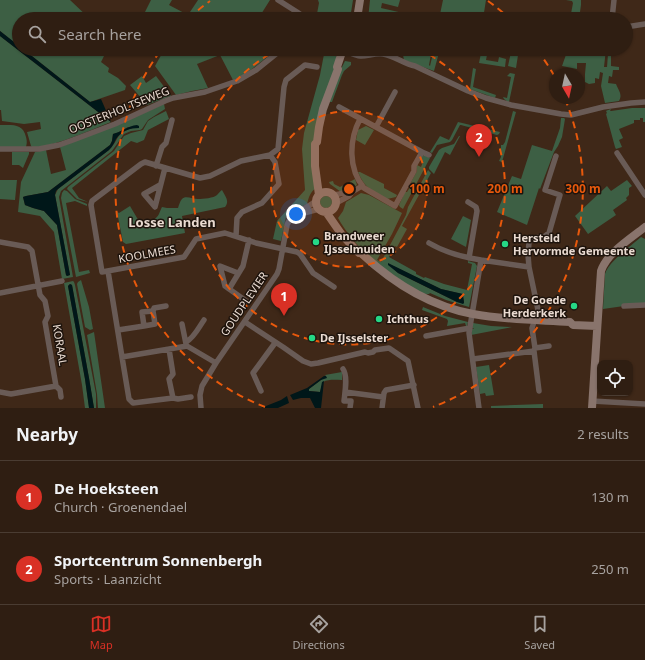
<!DOCTYPE html>
<meta charset="utf-8">
<style>
:root{--surface:#2f1e12;--page:#3b2b20;--text:#f1f3f6;--muted:#a7a29f;--line:#4a3c32;--accent:#d93025}
body{margin:0;font-family:"Noto Sans",sans-serif;background:var(--page);color:var(--text)}
.controls{position:absolute;right:12px;bottom:12px;display:grid;overflow:hidden;border-radius:8px;box-shadow:0 1px 3px #0004}
.controls button{width:36px;height:36px;display:grid;place-items:center;padding:0;border:0;border-bottom:1px solid var(--line);background:var(--surface);color:var(--text);font:20px sans-serif}
.compass{position:absolute;left:549px;top:68px;width:36px;height:36px;border-radius:50%;background:var(--surface);box-shadow:0 1px 3px #0004;rotate:171deg}
.you{position:absolute;left:296px;top:214px;width:14px;height:14px;margin:-10px;border:3px solid #fff;border-radius:50%;background:#1a73e8;box-shadow:0 0 0 6px #1a73e833}
.badge{display:grid;place-items:center;width:26px;height:26px;border-radius:50%;background:var(--accent);color:#fff;font-size:13px;font-weight:700}
.pin{position:absolute;translate:-50% -33px;filter:drop-shadow(0 1px 2px #0008)}
.pin::after{content:'';position:absolute;top:21px;width:14px;height:12px;background:inherit;clip-path:polygon(0 0,100% 0,50% 100%)}
.list{margin:0;padding:0;list-style:none}
h2{display:flex;justify-content:space-between;align-items:center;height:52px;margin:0;padding:0 16px;font-size:17px}
h2 small{font-size:13px;font-weight:400;color:var(--muted)}
.list li{display:grid;grid-template-columns:26px 1fr auto;gap:12px;align-items:center;box-sizing:border-box;height:72px;padding:0 16px;border-top:1px solid var(--line)}
.list b{display:block;font-size:15px;white-space:nowrap}
.list p{margin:0;font-size:13px;white-space:nowrap;color:var(--muted)}
.list em{font-size:13px;font-style:normal;color:var(--muted)}
.icon{flex:none;width:22px;height:22px;fill:none;stroke:currentColor;stroke-width:2;stroke-linecap:round;stroke-linejoin:round}
.map{position:relative;flex:none;width:645px;height:408px;overflow:hidden}
.search{position:absolute;background:var(--surface);box-shadow:0 1px 3px #0004;left:12px;right:12px;top:12px;height:44px;display:flex;align-items:center;gap:10px;box-sizing:border-box;padding:0 14px;border-radius:22px;color:var(--muted);font-size:15px}
.sheet{height:196px;background:var(--surface)}
nav{display:flex;justify-content:space-around;align-items:center;box-sizing:border-box;height:56px;border-top:1px solid var(--line);background:var(--surface);font-size:11px;color:var(--muted)}
nav a{display:grid;justify-items:center;gap:2px}
nav .on{color:var(--accent)}
.map>svg:first-child{display:block}
.green{fill:#3d5f44;fill-rule:evenodd}
.water{fill:#001719}
.lines{fill:none;stroke-linecap:round;stroke-linejoin:round}
.street{stroke:#695b56;stroke-width:5.5}
.secondary{stroke:#89746c;stroke-width:8}
.ring{fill:none;stroke:#e8590c;stroke-width:2;stroke-dasharray:7 5}
.poi-dot{fill:#25d886;stroke:#1e140d;stroke-width:1.5}
.labels{text-anchor:middle;stroke-width:3;stroke-linejoin:round;paint-order:stroke}
.street-label{font-size:11px;fill:#eadbd1;stroke:#1e140d}
.poi-label{font-size:11px;font-weight:bold;fill:#eadbd1;stroke:#1e140d;text-anchor:start}
.quarter-label{font-size:13px;font-weight:bold;fill:#eadbd1;stroke:#1e140d}
.centre{fill:#e8590c;stroke:#1e140d;stroke-width:2}
.ring-label{font-size:12px;text-anchor:middle;font-weight:bold;fill:#e8590c;stroke:#1e140d;stroke-width:3;stroke-linejoin:round;paint-order:stroke}
</style>
<div class="map">
<svg width="645" height="408" viewBox="0 0 645 408">
<rect width="100%" height="100%" fill="#3f2818"/>
<path class="green" d="M 0,0 L 70,0 L 90,19 L 19,19 L 19,46 L 0,31 Z
M 151,0 L 172,0 L 169,5 L 188,15 L 198,0 L 270,0 L 258,19 L 143,19 L 142,18 Z
M 318,0 L 353,0 L 350,19 L 316,19 L 319,3 Z
M 370,0 L 400,0 L 398,7 L 382,3 L 381,8 L 403,13 L 404,19 L 368,19 Z
M 443,0 L 486,0 L 483,19 L 439,19 Z
M 566,0 L 581,0 L 581,5 L 579,19 L 570,19 L 573,3 L 572,1 Z
M 0,36 L 111,122 C 86,132 60,144 33,148 L 31,146 L 27,132 L 41,129 L 40,122 L 24,124 L 2,121 L 1,110 L 0,110 Z
M 23,49 L 101,49 L 99,53 L 104,56 L 101,62 L 109,68 L 108,72 L 118,78 L 126,86 L 125,90 L 90,102 Z
M 164,49 L 277,49 L 247,73 L 233,80 L 220,55 L 197,64 L 208,88 L 192,91 L 176,95 L 155,66 L 164,50 Z
M 325,49 L 328,49 L 332,53 L 338,58 L 320,113 L 317,187 C 310,192 309,197 307,204 L 292,211 L 286,216 L 281,241 L 273,239 L 277,221 L 305,190 L 302,149 L 304,133 L 320,75 Z
M 404,49 L 432,49 L 429,65 L 430,66 L 434,49 L 440,49 L 434,71 L 404,60 L 403,55 Z
M 480,49 L 484,49 L 483,54 L 487,55 L 486,60 L 498,62 L 499,57 L 506,59 L 505,67 L 479,63 L 481,53 L 480,53 Z
M 514,49 L 519,49 L 516,68 L 508,66 L 511,52 Z
M 568,49 L 606,49 L 604,67 L 607,67 L 608,54 L 611,55 L 611,66 L 619,67 L 619,70 L 613,70 L 612,77 L 609,76 L 608,83 L 616,84 C 618,90 623,94 619,101 L 605,103 L 601,86 L 603,73 L 600,72 L 599,79 L 595,78 L 595,83 L 589,84 L 585,82 L 585,74 L 586,63 L 577,63 L 577,69 L 562,66 Z
M 345,61 L 351,62 L 351,65 L 344,71 L 342,75 L 332,102 L 329,102 L 341,69 Z
M 473,68 L 476,69 L 473,87 L 496,95 L 495,98 L 470,89 Z
M 510,73 L 515,74 L 509,102 L 508,102 L 504,99 L 503,97 L 507,98 L 511,77 L 507,76 Z
M 142,76 L 146,83 L 156,76 L 171,96 L 147,105 L 130,85 Z
M 164,104 L 165,109 L 148,120 L 142,129 L 140,130 L 131,131 L 124,134 L 112,151 L 61,191 L 59,197 L 73,277 L 62,279 L 54,232 L 40,216 L 18,212 L 21,182 L 35,152 L 46,150 L 51,174 L 66,170 L 60,147 L 117,125 ZM 128,127 L 133,128 C 115,133 120,139 109,150 L 58,189 L 55,195 L 70,275 L 67,276 L 66,275 L 57,225 L 44,211 L 33,208 L 25,205 L 23,197 L 26,196 L 48,192 L 110,145 L 112,141 L 113,134 L 117,133 Z
M 632,108 L 645,108 L 645,122 L 643,122 L 643,118 L 640,118 L 640,120 L 634,120 L 634,123 L 619,129 L 623,138 L 619,140 L 622,147 L 616,149 L 615,147 L 606,114 L 607,113 L 606,111 L 608,110 L 611,109 L 610,111 L 611,111 Z
M 166,111 L 169,119 L 148,130 L 144,140 L 137,143 L 131,141 L 72,188 L 79,198 L 88,202 L 77,199 L 67,189 L 68,187 L 114,151 L 124,136 L 131,133 L 143,130 L 148,121 L 154,117 Z
M 513,111 L 516,112 L 502,162 L 499,161 L 501,157 L 501,145 L 503,145 L 505,142 Z
M 561,118 L 564,118 L 565,119 L 562,137 L 558,146 L 554,152 L 540,189 L 539,188 L 527,225 L 497,212 L 512,176 L 521,179 L 532,145 L 552,151 L 560,128 Z
M 458,122 L 500,132 L 499,134 L 497,135 L 461,125 L 460,125 L 452,140 L 450,142 L 437,145 L 432,153 L 430,152 L 440,136 L 449,140 Z
M 0,125 C 12,125 23,123 26,137 C 27,141 27,143 26,147 L 0,147 Z
M 366,126 L 374,130 L 365,145 L 356,140 L 358,130 Z
M 459,136 L 460,136 L 450,155 L 445,152 L 434,174 L 429,169 L 429,167 L 439,150 L 442,148 L 454,144 Z
M 12,152 L 29,152 L 29,154 L 23,168 L 19,165 L 12,165 Z
M 424,155 L 430,158 L 404,207 L 403,209 L 400,207 L 399,205 L 405,192 L 407,192 L 412,184 L 411,182 L 417,171 L 416,167 L 417,165 L 421,167 L 423,162 L 420,160 L 421,157 Z
M 428,170 L 431,173 L 402,226 L 407,229 L 397,247 L 395,246 L 389,257 L 416,272 L 416,274 L 424,278 L 425,277 L 444,284 L 467,290 L 472,264 L 468,263 L 468,261 L 475,263 L 477,266 L 469,307 L 446,300 L 430,293 L 429,294 C 418,295 407,285 399,279 C 391,273 382,267 374,261 C 360,249 347,234 338,218 L 343,211 L 346,202 L 361,193 L 369,195 L 402,213 L 392,234 L 377,260 L 381,262 L 406,215 L 408,207 ZM 389,264 L 441,289 L 462,294 L 464,301 L 464,303 L 457,302 L 398,273 Z
M 358,172 L 360,172 L 384,184 L 384,188 L 397,195 L 396,197 L 387,199 C 372,190 365,189 358,172 Z
M 355,179 L 357,185 L 351,189 L 341,192 L 330,184 L 329,182 L 333,181 L 334,184 L 340,187 Z
M 0,180 L 17,180 L 15,200 L 0,199 Z
M 627,180 L 632,186 L 629,188 L 629,195 L 626,198 L 627,200 L 613,210 L 616,215 L 588,234 L 575,216 L 607,186 L 611,191 Z
M 64,190 L 67,191 L 75,199 L 87,204 L 87,206 L 75,201 L 66,203 L 79,272 L 89,270 L 90,273 L 76,277 L 61,198 L 62,193 Z
M 222,190 C 225,196 230,201 225,207 L 182,216 L 185,233 L 126,244 L 123,242 L 117,212 L 119,213 L 130,206 L 140,223 C 147,224 156,220 159,214 C 160,211 161,209 162,207 L 167,208 L 178,208 C 179,205 180,201 182,199 C 185,195 193,199 198,199 C 203,199 214,198 217,195 C 219,193 220,191 222,190 Z
M320 202a6 6 0 1 1 12 0a6 6 0 1 1-12 0Z
M 463,216 L 471,220 L 466,247 L 451,239 Z
M 641,237 L 645,239 L 645,303 L 603,309 L 605,274 C 609,261 631,246 641,237 Z
M 81,280 L 89,307 L 93,329 L 90,330 L 85,327 L 77,284 L 78,282 Z
M 73,281 L 74,282 L 75,285 L 96,394 L 96,408 L 94,408 L 89,378 L 72,285 L 70,284 L 68,286 L 85,379 L 89,407 L 89,408 L 85,408 L 82,385 L 64,283 Z
M 423,307 L 445,316 L 468,322 L 467,326 L 466,326 L 465,323 L 447,326 L 448,321 L 447,319 L 422,310 Z
M 473,323 L 491,326 L 512,327 L 471,335 L 472,329 L 473,329 L 474,328 L 472,328 Z
M 94,332 L 105,408 L 98,408 L 97,394 L 87,335 Z
M 489,365 L 494,395 L 486,396 L 485,393 L 480,394 L 476,367 Z
M 342,372 L 342,380 C 335,380 329,379 323,382 L 320,392 L 309,391 L 309,389 L 321,380 L 326,376 L 325,375 Z
M 543,404 L 543,408 L 491,408 L 491,406 Z"/>
<path class="water" d="M 0,31 L 19,46 L 19,49 L 23,49 L 90,102 L 101,99 L 111,122 L 0,36 Z
M 137,125 L 139,126 L 139,128 C 130,128 121,131 116,139 C 114,143 113,146 109,150 L 58,189 L 56,191 L 55,195 L 70,275 L 67,276 L 66,275 L 57,225 L 44,211 L 33,208 L 25,205 L 23,197 L 26,196 L 48,192 L 110,145 L 112,141 L 113,134 C 121,132 128,126 137,125 Z
M 388,263 L 441,289 L 463,294 L 464,303 L 463,304 L 457,302 L 398,273 L 388,265 Z
M 70,284 L 72,285 L 89,378 L 94,408 L 89,408 L 85,379 L 68,286 Z
M 324,376 L 326,376 L 327,378 L 321,380 L 309,389 L 309,391 L 320,392 L 322,382 L 324,381 L 321,408 L 315,408 L 310,398 L 301,398 L 293,400 L 290,395 L 307,388 Z
M 287,396 L 289,403 L 278,408 L 261,408 L 281,400 Z"/>
<g class="lines">
<path class="street" d="M 278,0 L 297,12 L 307,19
M 612,19 L 614,0
M 626,27 L 645,24
M 340,49 C 345,51 356,56 361,56 C 368,56 375,53 383,54 C 395,56 404,64 415,66 L 468,91 L 486,98 L 511,105 L 561,114 L 571,115 L 603,107 L 631,103 L 645,102
M 355,49 L 363,52 L 365,54
M 339,107 L 422,152 L 414,166 L 414,171 L 395,206 L 364,188 C 348,169 349,140 360,119
M 376,127 L 395,92
M 0,149 L 39,149 L 59,145 L 73,140 L 115,124 L 165,101 L 173,98 L 205,92 L 237,81 L 256,70 L 282,49
M 422,152 L 429,155
M 617,153 L 645,195
M 270,155 L 278,149 L 284,87 L 286,80 L 305,65 L 317,67
M 156,166 L 162,147 L 166,143 L 172,120
M 160,185 L 144,194 L 155,207 L 165,168
M 333,195 C 339,195 346,191 352,192
M 468,202 L 476,207 L 477,211 L 469,258
M 336,203 L 349,196 L 352,192 L 362,186
M 301,212 L 304,213 L 319,209
M 236,236 L 237,218 L 242,212 L 262,203 L 279,184 L 275,162 L 270,155 L 241,161 L 210,176 L 200,178 L 145,162 L 141,164 L 92,201 L 91,205 L 102,272 L 184,257 L 196,239 L 225,233 L 256,243 L 297,252 L 300,254 L 313,273 L 334,287
M 0,242 L 28,247 L 32,251 L 40,295 L 45,301 L 48,316 L 45,322 L 56,386 L 11,394 L 0,392
M 429,243 C 446,253 462,257 481,260 L 469,333 L 479,408
M 481,260 L 529,267
M 108,271 L 122,357 L 187,346 L 216,363
M 238,273 L 220,266 L 225,286 L 246,301
M 229,289 L 243,266 L 249,240
M 0,293 L 62,281
M 624,306 L 645,305
M 245,322 L 283,347 L 303,361 L 311,364 L 318,363 L 365,352 L 368,353 L 373,352 L 375,350 L 389,348 L 408,361 L 418,408
M 182,324 L 186,344
M 144,326 L 155,324 L 153,311 L 154,308 L 166,306
M 118,330 L 144,326 L 142,312 L 153,311
M 426,336 L 470,328
M 186,342 C 194,338 199,327 204,320
M 535,348 L 532,328 L 538,310 L 529,267 L 528,255 L 529,242 L 532,238 L 544,237 L 549,233 L 560,195 L 545,190 L 556,156
M 534,351 L 539,391
M 122,357 L 129,399 L 133,403 L 173,398 L 169,379 L 173,374 L 169,349
M 473,359 L 534,351 L 535,348 L 549,346
M 343,369 C 348,376 345,392 344,401 L 351,401 L 350,408
M 56,386 L 60,390 L 61,397
M 261,391 L 253,373 L 275,343
M 345,392 L 383,397
M 173,398 L 178,399 L 191,397
M 592,401 L 645,404
M 201,408 L 200,395 L 202,386 L 216,363 L 277,274 L 279,269 L 287,225 C 291,213 306,209 316,201
M 382,408 L 384,393 L 386,390 L 414,385"/>
<path class="secondary" d="M 357,19 L 360,0
M316 202a10 10 0 1 1 20 0a10 10 0 1 1-20 0Z
M 319,195 L 315,166 L 315,144 L 317,142 L 319,127 L 323,109 L 338,69 L 337,67 L 343,49
M 326,212 L 342,235 L 359,253 L 361,253 C 393,283 430,306 473,314 C 505,320 538,320 570,322 L 573,325 L 597,326
M 592,408 L 601,271 C 607,253 630,239 645,227"/>
</g>
<circle cx="349" cy="189" r="78" fill="#e8590c" fill-opacity=".12"/>
<g class="ring">
<circle cx="349" cy="189" r="78"/>
<path d="M419 49A156 156 0 1 1 279 49"/>
<path d="M265 407A234 234 0 0 1 161 50M189 18A234 234 0 0 1 210 1M488 1A234 234 0 0 1 509 18M537 50A234 234 0 0 1 555 77M565 99A234 234 0 0 1 433 407"/>
</g>
<g class="poi-dot">
<circle cx="316" cy="242" r="4"/>
<circle cx="505" cy="244" r="4"/>
<circle cx="574" cy="306" r="4"/>
<circle cx="379" cy="319" r="4"/>
<circle cx="312" cy="338" r="4"/>
</g>
<g class="labels">
<g class="street-label">
<text transform="translate(119 110) rotate(-22)" y="4">OOSTERHOLTSEWEG</text>
<text transform="translate(147 254) rotate(-10)" y="4">KOOLMEES</text>
<text transform="translate(244 304) rotate(-56)" y="4">GOUDPLEVIER</text>
<text transform="translate(60 345) rotate(81)" y="4">KORAAL</text>
</g>
<g class="poi-label">
<text x="324" y="240">Brandweer<tspan x="324" dy="13">IJsselmuiden</tspan></text>
<text x="513" y="242">Hersteld<tspan x="513" dy="13">Hervormde Gemeente</tspan></text>
<text x="566" y="304" text-anchor="end">De Goede<tspan x="566" dy="13">Herderkerk</tspan></text>
<text x="387" y="323">Ichthus</text>
<text x="320" y="342">De IJsselster</text>
</g>
<g class="quarter-label">
<text x="172" y="227">Losse Landen</text>
</g>
</g>
<circle cx="349" cy="189" r="6" class="centre"/>
<g class="ring-label">
<text x="427" y="193">100 m</text>
<text x="505" y="193">200 m</text>
<text x="583" y="193">300 m</text>
</g>
</svg>
<div class="controls">
<button><svg class="icon" aria-label="locate" viewBox="0 0 24 24"><circle cx="12" cy="12" r="6"/><path d="M12 2v4M12 18v4M2 12h4M18 12h4"/></svg></button>
</div>
<svg class="compass" viewBox="-18 -18 36 36"><path d="M0-13l5 13h-10z" fill="#e53935"/><path d="M0 13l5-13h-10z" fill="#a7a29f"/></svg>
<div class="you"></div>
<div class="pin badge" style="left:284px;top:316px">1</div>
<div class="pin badge" style="left:479px;top:157px">2</div>
<div class="search"><svg class="icon" aria-label="search" viewBox="0 0 24 24"><circle cx="10" cy="10" r="6"/><path d="M15 15l6 6"/></svg>Search here</div>
</div>
<section class="sheet">
<h2>Nearby<small>2 results</small></h2>
<ul class="list">
<li><span class="badge">1</span><div><b>De Hoeksteen</b><p>Church · Groenendael</p></div><em>130 m</em></li>
<li><span class="badge">2</span><div><b>Sportcentrum Sonnenbergh</b><p>Sports · Laanzicht</p></div><em>250 m</em></li>
</ul>
</section>
<nav>
<a class="on"><svg class="icon" aria-label="map" viewBox="0 0 24 24"><path d="M3 6l6-2 6 2 6-2v14l-6 2-6-2-6 2zM9 4v14M15 6v14"/></svg>Map</a>
<a><svg class="icon" aria-label="directions" viewBox="0 0 24 24"><path d="M12 3l9 9-9 9-9-9zM9 14v-3h6M13 9l2 2-2 2"/></svg>Directions</a>
<a><svg class="icon" aria-label="saved" viewBox="0 0 24 24"><path d="M7 4h10v16l-5-4-5 4z"/></svg>Saved</a>
</nav>
